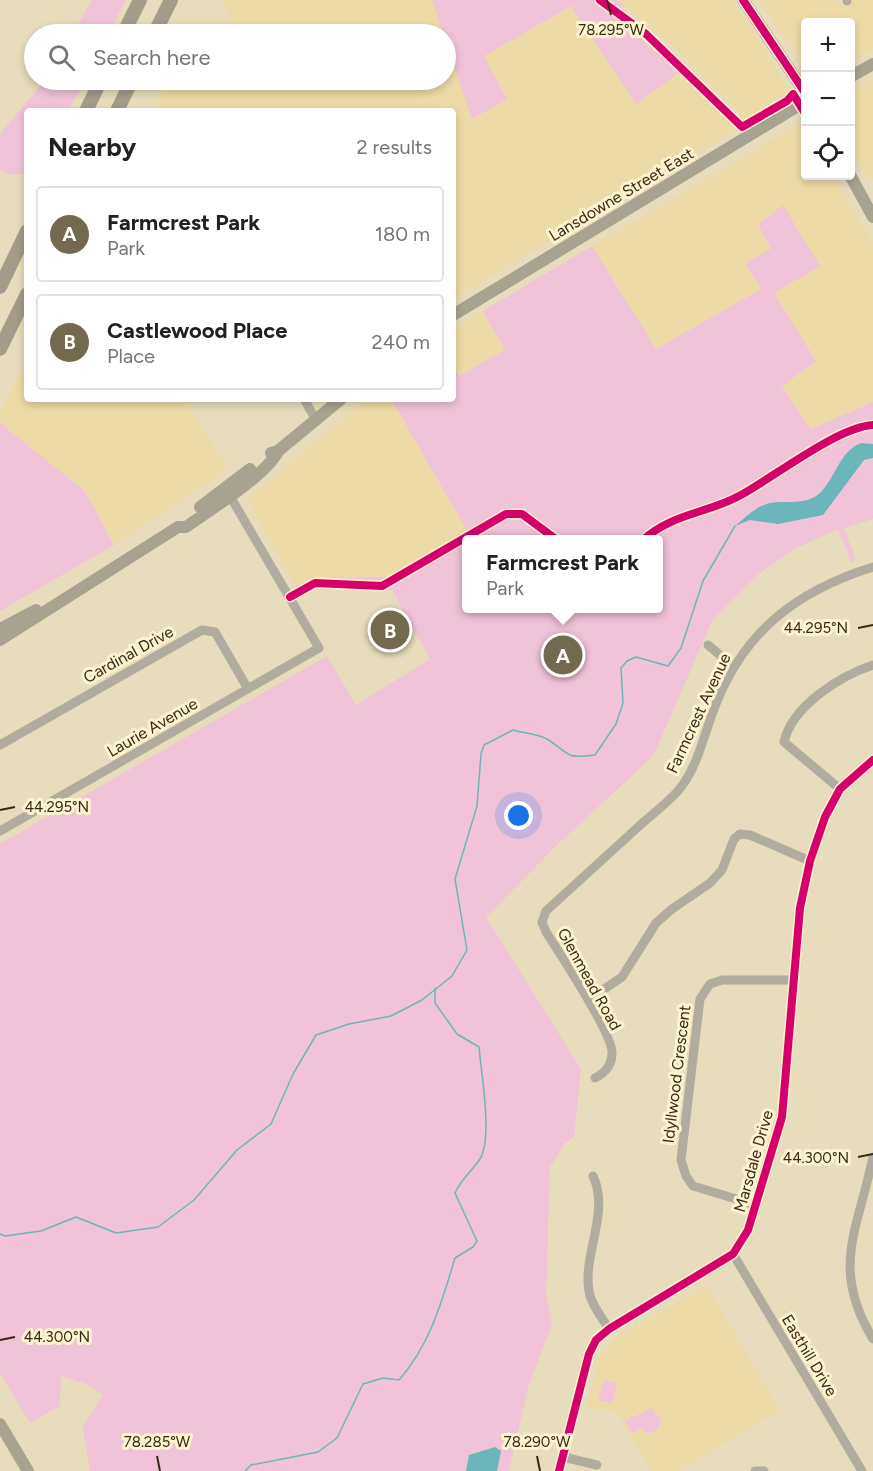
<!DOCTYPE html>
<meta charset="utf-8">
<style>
:root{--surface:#fff;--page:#f2f2f2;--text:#202124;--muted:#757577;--line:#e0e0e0;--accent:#73694e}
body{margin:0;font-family:Figtree,sans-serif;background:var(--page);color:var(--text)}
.controls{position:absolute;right:18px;top:18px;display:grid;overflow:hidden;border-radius:6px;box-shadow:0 3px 9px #0003}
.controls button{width:54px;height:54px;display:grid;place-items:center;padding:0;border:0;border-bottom:2px solid var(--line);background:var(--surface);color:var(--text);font:30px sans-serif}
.you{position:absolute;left:519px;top:816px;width:21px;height:21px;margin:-15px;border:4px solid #fff;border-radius:50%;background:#1a73e8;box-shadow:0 0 0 9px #1a73e833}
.badge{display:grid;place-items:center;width:39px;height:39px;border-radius:50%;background:var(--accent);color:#fff;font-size:20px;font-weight:700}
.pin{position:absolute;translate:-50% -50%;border:3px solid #fff;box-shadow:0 2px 6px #0006}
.popup{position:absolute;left:462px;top:535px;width:201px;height:78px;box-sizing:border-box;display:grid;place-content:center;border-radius:6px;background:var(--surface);filter:drop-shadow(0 2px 4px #0005);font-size:20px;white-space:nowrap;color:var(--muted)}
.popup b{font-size:22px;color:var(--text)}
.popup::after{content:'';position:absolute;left:50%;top:100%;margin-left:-12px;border:12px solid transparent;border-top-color:var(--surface)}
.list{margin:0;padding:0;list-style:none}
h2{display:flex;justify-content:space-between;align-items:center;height:78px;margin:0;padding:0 24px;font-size:26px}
h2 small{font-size:20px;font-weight:400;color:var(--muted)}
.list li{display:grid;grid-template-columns:39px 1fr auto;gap:18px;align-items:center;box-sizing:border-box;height:96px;margin:0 12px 12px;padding:0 12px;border:2px solid var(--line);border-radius:6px}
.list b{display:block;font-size:22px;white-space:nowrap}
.list p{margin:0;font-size:20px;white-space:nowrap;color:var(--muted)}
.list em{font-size:20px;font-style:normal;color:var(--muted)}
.icon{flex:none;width:33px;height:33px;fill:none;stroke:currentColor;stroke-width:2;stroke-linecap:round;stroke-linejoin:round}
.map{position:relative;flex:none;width:873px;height:1471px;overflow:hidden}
.search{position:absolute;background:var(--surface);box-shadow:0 3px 9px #0003;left:24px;top:24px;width:432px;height:66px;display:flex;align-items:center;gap:15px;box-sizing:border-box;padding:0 21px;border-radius:33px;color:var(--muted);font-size:22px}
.panel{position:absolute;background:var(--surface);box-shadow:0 3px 9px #0003;left:24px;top:108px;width:432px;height:294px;border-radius:6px}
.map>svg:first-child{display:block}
.built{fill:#eddba7}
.green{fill:#f0c3d8;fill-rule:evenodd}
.water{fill:#6bb6b8}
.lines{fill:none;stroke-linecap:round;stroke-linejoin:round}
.stream{stroke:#6bb6b8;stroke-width:1.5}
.minor{stroke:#b0aca0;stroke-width:9}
.major{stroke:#a8a291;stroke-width:12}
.highway{stroke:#a39c8a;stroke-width:14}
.cycleway-casing{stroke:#fff2cf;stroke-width:11}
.cycleway{stroke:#d6006c;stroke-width:8}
.ticks{fill:none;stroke:#342b14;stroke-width:2}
.labels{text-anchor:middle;stroke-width:6;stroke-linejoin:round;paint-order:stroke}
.street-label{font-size:16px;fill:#342b14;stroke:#fff2cf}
.ticks-label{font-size:15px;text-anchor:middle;fill:#342b14;stroke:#fff2cf;stroke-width:6;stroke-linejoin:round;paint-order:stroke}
</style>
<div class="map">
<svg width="873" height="1471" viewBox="0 0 873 1471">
<rect width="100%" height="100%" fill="#e7dcbb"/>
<path class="built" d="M 220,0 L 432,0 L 444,34 L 214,34 L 231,19 Z
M 617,0 L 733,0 L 791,93 L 746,120 L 674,47 Z
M 758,0 L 828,0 L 849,5 L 852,0 L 873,0 L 873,49 L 851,61 L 850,22 L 806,22 L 805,66 Z
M 572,6 L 636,103 L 679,73 L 736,129 L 453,299 L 453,111 L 153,111 L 169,80 L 446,80 L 446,40 L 472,118 L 484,56 Z
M 873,80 L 873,179 L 868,178 L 851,149 L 850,93 Z
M 799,124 L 805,135 L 806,176 L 833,176 L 873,243 L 873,402 L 810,429 L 782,385 L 816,361 L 774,293 L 771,249 L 761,289 L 656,349 L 592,246 Z
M 483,311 L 506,350 L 459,376 L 453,367 L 453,331 Z
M 27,359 L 27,399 L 185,399 L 228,470 L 114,545 L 85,491 L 0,423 L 0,412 Z
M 366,399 L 391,399 L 468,532 L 390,577 L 316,578 L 295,586 L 247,499 Z
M 706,1285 L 780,1410 L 677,1471 L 651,1471 L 617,1413 L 586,1407 L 600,1357 L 615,1339 Z"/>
<path class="green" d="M 92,0 L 126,0 L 108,34 L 72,34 Z
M 432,0 L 617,0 L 625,6 L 613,13 L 679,73 L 636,104 L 571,6 L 484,56 L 507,99 L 472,119 Z
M 45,80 L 85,80 L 68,111 L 27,111 L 27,174 L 8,174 L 0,170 L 0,134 Z
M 783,205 L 820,266 L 774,293 L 816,361 L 782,386 L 811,429 L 873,402 L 873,519 L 844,528 L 856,560 L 851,562 L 838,529 L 792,550 L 759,574 L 712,621 L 656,750 L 649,760 L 559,843 L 486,917 L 581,1069 L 574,1137 L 565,1143 L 550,1167 L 546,1296 L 552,1325 L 529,1384 L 509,1471 L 497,1471 L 495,1447 L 469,1455 L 466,1471 L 90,1471 L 83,1427 L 103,1395 L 86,1384 L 61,1376 L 60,1406 L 30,1423 L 0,1373 L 0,844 L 327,656 L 356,705 L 430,659 L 392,590 L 316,588 L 301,597 L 295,586 L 316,578 L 390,577 L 468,532 L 391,399 L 453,399 L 453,366 L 459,376 L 505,350 L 483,311 L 592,246 L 656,349 L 761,289 L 745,263 L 771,249 L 758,224 ZM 467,540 L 659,540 L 659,608 L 467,608 Z
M 0,423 L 85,491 L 114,545 L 0,611 Z
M 604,1380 L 617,1384 L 612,1403 L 598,1400 Z
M 652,1408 L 661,1420 L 658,1429 L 647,1434 L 641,1428 L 633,1434 L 625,1421 Z"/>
<path class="water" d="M 861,443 L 873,444 L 873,458 L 864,460 L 823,515 L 778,524 L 750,520 L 735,526 C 746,517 756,506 770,503 C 786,500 806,506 820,493 C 836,477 839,452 861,443 Z
M 495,1447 L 501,1451 L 497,1471 L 466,1471 L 469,1455 Z"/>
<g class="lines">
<path class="stream" d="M 0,1234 L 5,1236 L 41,1231 L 76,1217 L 116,1233 L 158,1227 L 194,1200 L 237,1150 L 271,1124 L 293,1074 L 316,1035 L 349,1024 L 391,1016 L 422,1000 L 452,976 L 467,950 L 455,879 L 477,806 L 481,754 L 484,745 L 513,730 C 523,733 538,734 547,739 C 571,754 563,759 595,755 L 616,724 L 623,703 L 621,668 L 627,661 L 636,657 L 668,666 L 681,648 L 703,581 L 735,526
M 245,1471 L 251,1465 L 318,1452 L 337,1438 L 363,1384 L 383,1378 L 399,1380 C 430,1345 442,1301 455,1258 L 473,1247 L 477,1241 L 455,1193 C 462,1178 472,1171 480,1159 C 493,1137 481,1073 479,1047 L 457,1034 L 435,1003 L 435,988"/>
<path class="minor" d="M 847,1 L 847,0
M 304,399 L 316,420
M 708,645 L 733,666
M 0,745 L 202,630 L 215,632 L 248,689
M 840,789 L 784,742 C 792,706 840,676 873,665
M 0,831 L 319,648 L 227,491
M 588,1000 L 622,977 L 656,923 L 672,909 L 710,883 L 722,870 L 734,839 L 740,834 L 750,835 L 810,861
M 595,1078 C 605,1073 612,1065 612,1053 C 613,1035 559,952 546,932 L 542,922 L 546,911 C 576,884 606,856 637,828 C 650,816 665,805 677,792 C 698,768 703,737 714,709 C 743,632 796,591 873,567
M 873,1157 C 858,1230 830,1268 873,1339
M 593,1176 C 611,1214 580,1258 590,1296 C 594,1308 602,1318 609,1329
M 756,1205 L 693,1186 L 686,1176 L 681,1160 L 700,999 L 710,984 L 722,980 L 794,980
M 733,1254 L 862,1471
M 563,1457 L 597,1465
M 559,1471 L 589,1354 L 596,1340 L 609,1329 L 733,1254 L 748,1230 L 782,1117 L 800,908 L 810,861 L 825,817 L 840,789 L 873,760
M 755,1471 L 764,1471"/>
<path class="major" d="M 743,0 L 806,94
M 850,77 L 873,64
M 850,175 L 873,217
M 453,315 L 806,101
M 271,453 L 278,451 L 341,399
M 200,507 L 250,469
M 0,629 L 36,610
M 0,640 L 178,527 L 186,527 C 208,511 268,474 278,451
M 0,1424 L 28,1471"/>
<path class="highway" d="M 123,34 L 140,0
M 154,34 L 171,0
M 86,111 L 101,80
M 117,111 L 132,80
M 0,287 L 27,231
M 0,349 L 27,294"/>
<g class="cycleway-casing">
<path id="cycleway" d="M 600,0 L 646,34 L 742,127 L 787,101 L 793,94 L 806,115
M 743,0 L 806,94
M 643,540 C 671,514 708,513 739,496 C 773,478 837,427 873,425
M 290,597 L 315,583 L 382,586 L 506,514 L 522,514 L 557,540
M 559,1471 L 589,1354 L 596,1340 L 609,1329 L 733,1254 L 748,1230 L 782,1117 L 800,908 L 810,861 L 825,817 L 840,789 L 873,760"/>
</g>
<use href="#cycleway" class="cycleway"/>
</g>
<path class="ticks" d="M 607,0 L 611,15M 858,628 L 873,625M 0,810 L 15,807M 858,1157 L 873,1154M 0,1340 L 15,1337M 157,1456 L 160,1471M 537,1456 L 540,1471"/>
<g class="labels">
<g class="street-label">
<text transform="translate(621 194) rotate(-31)" y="6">Lansdowne Street East</text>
<text transform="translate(128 654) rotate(-29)" y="6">Cardinal Drive</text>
<text transform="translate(698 713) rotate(-65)" y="6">Farmcrest Avenue</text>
<text transform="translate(152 727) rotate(-30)" y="6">Laurie Avenue</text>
<text transform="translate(590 979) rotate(61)" y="6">Glenmead Road</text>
<text transform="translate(676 1074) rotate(-83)" y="6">Idyllwood Crescent</text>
<text transform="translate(753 1161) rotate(-74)" y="6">Marsdale Drive</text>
<text transform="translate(810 1355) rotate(59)" y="6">Easthill Drive</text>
</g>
</g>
<g class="ticks-label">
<text x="611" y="35">78.295°W</text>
<text x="816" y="633">44.295°N</text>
<text x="57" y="812">44.295°N</text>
<text x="816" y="1163">44.300°N</text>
<text x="57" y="1342">44.300°N</text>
<text x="157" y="1447">78.285°W</text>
<text x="537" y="1447">78.290°W</text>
</g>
</svg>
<div class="controls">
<button>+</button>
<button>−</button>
<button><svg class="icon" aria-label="locate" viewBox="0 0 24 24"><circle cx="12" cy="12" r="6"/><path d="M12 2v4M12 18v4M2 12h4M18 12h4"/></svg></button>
</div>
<div class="you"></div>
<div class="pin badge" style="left:563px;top:655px">A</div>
<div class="popup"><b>Farmcrest Park</b>Park</div>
<div class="pin badge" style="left:390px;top:630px">B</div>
<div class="search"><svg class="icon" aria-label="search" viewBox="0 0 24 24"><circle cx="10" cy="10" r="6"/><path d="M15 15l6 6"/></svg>Search here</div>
<section class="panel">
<h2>Nearby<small>2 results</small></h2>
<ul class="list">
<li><span class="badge">A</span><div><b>Farmcrest Park</b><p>Park</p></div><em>180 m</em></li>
<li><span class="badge">B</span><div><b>Castlewood Place</b><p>Place</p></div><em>240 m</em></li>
</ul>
</section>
</div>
